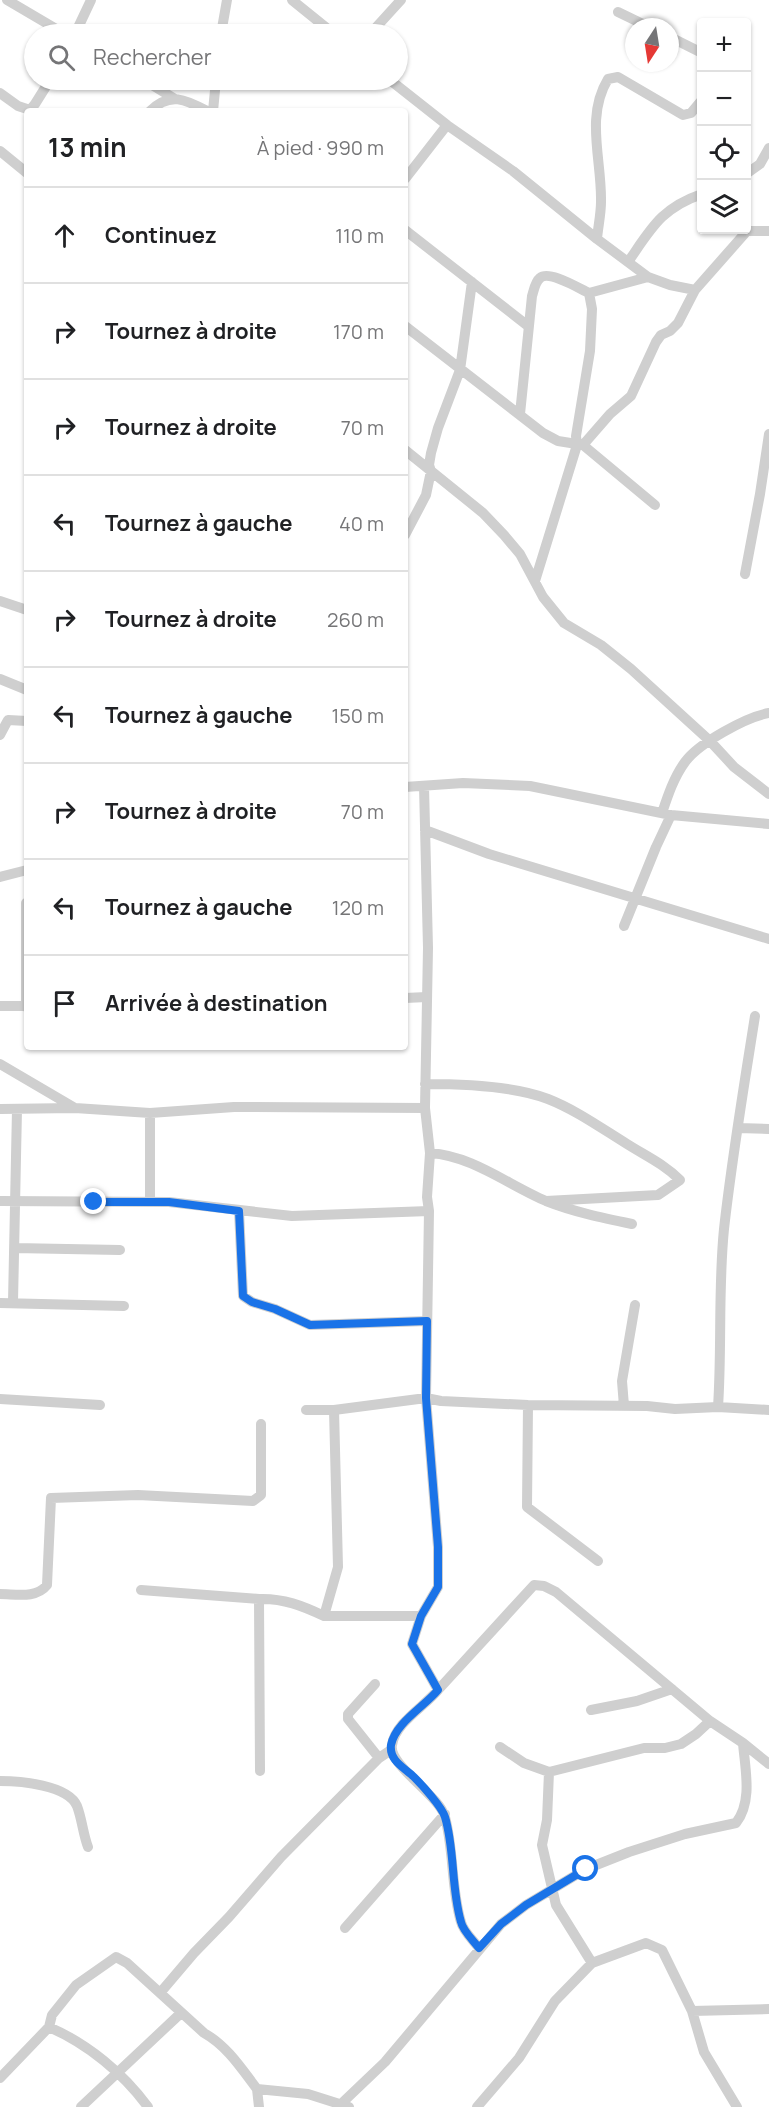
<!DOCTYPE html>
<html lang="fr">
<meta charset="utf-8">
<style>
:root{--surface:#fff;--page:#f6f6f6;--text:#202124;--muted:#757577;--line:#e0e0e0}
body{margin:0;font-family:Manrope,sans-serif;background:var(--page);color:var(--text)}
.controls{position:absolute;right:18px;top:18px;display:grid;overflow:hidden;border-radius:6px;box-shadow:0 2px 4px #0004}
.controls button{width:54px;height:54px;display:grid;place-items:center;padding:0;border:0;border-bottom:2px solid var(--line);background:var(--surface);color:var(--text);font:30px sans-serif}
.compass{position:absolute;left:625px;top:18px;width:54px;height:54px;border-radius:50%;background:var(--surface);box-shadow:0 2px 4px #0004;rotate:192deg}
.stop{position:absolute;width:18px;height:18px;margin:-14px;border:4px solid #1a73e8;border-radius:50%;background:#fff}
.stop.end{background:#1a73e8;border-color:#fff;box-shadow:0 2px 6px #0008}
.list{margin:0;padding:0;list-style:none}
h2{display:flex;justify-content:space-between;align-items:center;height:78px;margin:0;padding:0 24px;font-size:26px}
h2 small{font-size:20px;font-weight:400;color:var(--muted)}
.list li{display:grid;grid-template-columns:39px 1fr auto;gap:18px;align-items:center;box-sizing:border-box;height:96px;padding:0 24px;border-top:2px solid var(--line)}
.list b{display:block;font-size:22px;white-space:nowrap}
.list em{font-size:20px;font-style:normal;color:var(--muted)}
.icon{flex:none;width:33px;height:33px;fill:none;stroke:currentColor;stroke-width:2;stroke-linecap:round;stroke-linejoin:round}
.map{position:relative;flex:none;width:769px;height:2107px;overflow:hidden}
.search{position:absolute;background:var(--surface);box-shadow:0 2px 4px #0004;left:24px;top:24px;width:384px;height:66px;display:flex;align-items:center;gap:15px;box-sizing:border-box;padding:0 21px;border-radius:33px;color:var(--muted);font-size:22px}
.panel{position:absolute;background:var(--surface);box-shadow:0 2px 4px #0004;left:24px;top:108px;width:384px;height:942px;border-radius:6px}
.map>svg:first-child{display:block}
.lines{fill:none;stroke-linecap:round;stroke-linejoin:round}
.minor{stroke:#cfcfcf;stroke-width:10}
.route{stroke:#1a73e8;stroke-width:8}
</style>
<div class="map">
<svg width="769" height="2107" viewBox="0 0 769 2107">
<rect width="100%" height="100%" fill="#fff"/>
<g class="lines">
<path class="minor" d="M 7,0 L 58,30 L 70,34
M 292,0 L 334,34
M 618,12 L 649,27
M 75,34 L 91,0
M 221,34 L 227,0
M 370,34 L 401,0
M 670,37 L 702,53
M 144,80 L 175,99
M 390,80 L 447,125 L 405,179
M 0,93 L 18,106 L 30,110 L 35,104 L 50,80
M 150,111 C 170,92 185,99 207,111
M 213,111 L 216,80
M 447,125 L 513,171 L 597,239
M 0,151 L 27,173
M 746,174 L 760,164 L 769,148
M 405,230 L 528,326
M 628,262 C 651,229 661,208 702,194
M 648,277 L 670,285 L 695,290
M 405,326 L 543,433 L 558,441 L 583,445 L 655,505
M 520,414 L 532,296 C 534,290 535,282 540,278 C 549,270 578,288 589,293
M 583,445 L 610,414 L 631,396 L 656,342 L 661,335 L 670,331 L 678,323 L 695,290 L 747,231 L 769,231
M 405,450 L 483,513 L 504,535 L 520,554 L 543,597 L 564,623 L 601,645 L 631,669 L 710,741 L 734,767 L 769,794
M 405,535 L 426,495 L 431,471 L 429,465 L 431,453 L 438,428 L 460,370 L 472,282
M 745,574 L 760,494 L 769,434
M 535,581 L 577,445 L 576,436 L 590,351 L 592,309 L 589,293 L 648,277 L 597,239 C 598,227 601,214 601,202 C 602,160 585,117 608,79 L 618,77 L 683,115 L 691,113 L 702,100
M 0,601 L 27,610
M 0,679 L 27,690
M 0,735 L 8,720 L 27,721
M 424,786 L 428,948 L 425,1108 L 430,1153 L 427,1197 L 429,1211 L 426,1398 L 438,1547 L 438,1587 L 421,1616 L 412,1644 L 438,1690 C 425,1706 395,1723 392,1745 C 388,1765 439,1795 445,1817 C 454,1850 451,1889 461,1922 C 463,1931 473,1940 479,1948
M 405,787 L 463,783 L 530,786 L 671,815 L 769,824
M 662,813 C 668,795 674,777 685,762 C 699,743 746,717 769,713
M 425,830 L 489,854 L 769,939
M 0,877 L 27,870
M 624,926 L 656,847 L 671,815
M 405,998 L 427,997
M 0,1006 L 27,1006
M 26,1007 L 26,903
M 0,1064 L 75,1108 L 150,1113 L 234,1107 L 425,1108
M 425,1084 C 461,1084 515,1086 548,1099 C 576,1110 601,1128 627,1144 C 646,1156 664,1164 680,1180 L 658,1195 L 546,1201
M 0,1109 L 75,1108
M 738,1128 L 769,1129
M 430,1153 C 473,1156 508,1185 546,1201 C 574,1212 603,1218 632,1224
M 0,1201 L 169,1202 L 292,1216 L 429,1211
M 150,1202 L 150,1113
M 239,1211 L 243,1296 L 252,1302 L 275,1309 L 310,1325 L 427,1321
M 14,1248 L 120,1250
M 13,1302 L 17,1109
M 0,1303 L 124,1306
M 0,1399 L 100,1405
M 528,1405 L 527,1507 L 598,1561
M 624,1406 L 622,1381 L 635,1305
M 718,1407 C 722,1348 718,1288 724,1229 C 732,1157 744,1086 755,1016
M 306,1410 L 334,1410 L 426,1398 L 441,1401 L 528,1405 L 647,1406 L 675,1409 L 718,1407 L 769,1410
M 334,1410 L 338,1567 L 324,1616 L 421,1616
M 141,1590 L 259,1599 C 283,1598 303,1606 324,1616
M 0,1594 C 16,1594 36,1599 47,1585 L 51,1498 L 138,1495 L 253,1501 L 261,1495 L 261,1424
M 259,1599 L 260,1771
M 375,1684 L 348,1714 L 348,1719 L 379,1758
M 438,1690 L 534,1585 L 544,1586 L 556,1592 L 710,1721 L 743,1743 L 769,1764
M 591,1710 L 637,1701 L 672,1689
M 500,1747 L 524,1763 L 549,1772 L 547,1820 L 542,1845 L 556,1905 L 592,1963 L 646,1943 L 662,1950 L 692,2011 L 704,2052 L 737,2107
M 549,1772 L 644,1748 L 665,1748 L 681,1744 L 696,1734 L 710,1721
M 0,1781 C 20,1781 68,1785 77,1806 C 82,1819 83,1834 88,1847
M 345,1928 L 445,1814
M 160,1993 L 194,1953 L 229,1917 L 281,1857 L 379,1758 L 391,1750
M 692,2011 L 769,2009
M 49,2027 C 88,2044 123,2073 148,2107
M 0,2078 L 49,2027 L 52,2015 L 76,1985 L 116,1957 L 127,1963 L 204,2033 C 227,2046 241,2068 257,2089 L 308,2094 L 349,2107
M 257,2089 L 259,2107
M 342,2103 L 385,2062 L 501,1924 L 526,1905 L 586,1869 L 629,1852 L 685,1834 L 736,1823 C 753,1801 745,1769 743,1743
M 81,2107 L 181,2013
M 477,2107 L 519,2058 L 555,2001 L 592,1963"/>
</g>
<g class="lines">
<path class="route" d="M 94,1202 L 169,1202 L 239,1211 L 243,1296 L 252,1302 L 275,1309 L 310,1325 L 427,1321 L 426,1398 L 438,1547 L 438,1587 L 421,1616 L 412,1644 L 438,1690 C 425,1706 395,1723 391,1745 C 389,1761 405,1768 414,1777 C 422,1785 442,1807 445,1817 C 455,1850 451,1888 461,1922 C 463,1931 473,1940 479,1948 L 501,1924 L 526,1905 L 586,1869"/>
</g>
</svg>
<div class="controls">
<button>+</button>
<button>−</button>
<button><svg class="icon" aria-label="locate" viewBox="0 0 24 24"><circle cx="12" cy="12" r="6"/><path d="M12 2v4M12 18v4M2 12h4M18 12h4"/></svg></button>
<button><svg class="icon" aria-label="layers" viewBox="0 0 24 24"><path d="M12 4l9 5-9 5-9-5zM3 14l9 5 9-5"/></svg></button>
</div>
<svg class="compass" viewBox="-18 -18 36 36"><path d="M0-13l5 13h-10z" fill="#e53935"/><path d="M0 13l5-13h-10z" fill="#757577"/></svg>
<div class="stop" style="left:586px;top:1869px"></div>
<div class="stop end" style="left:94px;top:1202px"></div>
<div class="search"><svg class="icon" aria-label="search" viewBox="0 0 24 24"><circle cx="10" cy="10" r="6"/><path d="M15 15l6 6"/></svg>Rechercher</div>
<section class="panel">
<h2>13 min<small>À pied · 990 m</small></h2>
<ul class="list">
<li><svg class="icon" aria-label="ahead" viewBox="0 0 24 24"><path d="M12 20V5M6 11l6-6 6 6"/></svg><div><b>Continuez</b></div><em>110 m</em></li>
<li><svg class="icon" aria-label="right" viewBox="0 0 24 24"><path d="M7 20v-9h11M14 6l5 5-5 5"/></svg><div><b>Tournez à droite</b></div><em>170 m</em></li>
<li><svg class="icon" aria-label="right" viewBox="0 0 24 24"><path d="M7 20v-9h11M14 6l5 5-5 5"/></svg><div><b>Tournez à droite</b></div><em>70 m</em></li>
<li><svg class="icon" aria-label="left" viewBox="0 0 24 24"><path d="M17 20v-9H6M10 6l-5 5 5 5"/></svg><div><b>Tournez à gauche</b></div><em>40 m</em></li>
<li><svg class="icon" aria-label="right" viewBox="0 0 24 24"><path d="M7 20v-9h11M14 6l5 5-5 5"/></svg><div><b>Tournez à droite</b></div><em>260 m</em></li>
<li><svg class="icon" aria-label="left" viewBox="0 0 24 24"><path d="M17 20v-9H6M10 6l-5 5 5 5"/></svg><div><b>Tournez à gauche</b></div><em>150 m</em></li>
<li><svg class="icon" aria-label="right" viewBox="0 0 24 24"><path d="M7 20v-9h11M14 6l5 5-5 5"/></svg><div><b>Tournez à droite</b></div><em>70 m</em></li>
<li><svg class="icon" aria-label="left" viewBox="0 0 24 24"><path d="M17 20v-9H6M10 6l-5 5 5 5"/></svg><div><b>Tournez à gauche</b></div><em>120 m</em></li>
<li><svg class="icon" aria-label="arrive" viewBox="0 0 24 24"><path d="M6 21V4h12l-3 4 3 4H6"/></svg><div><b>Arrivée à destination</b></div></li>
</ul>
</section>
</div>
